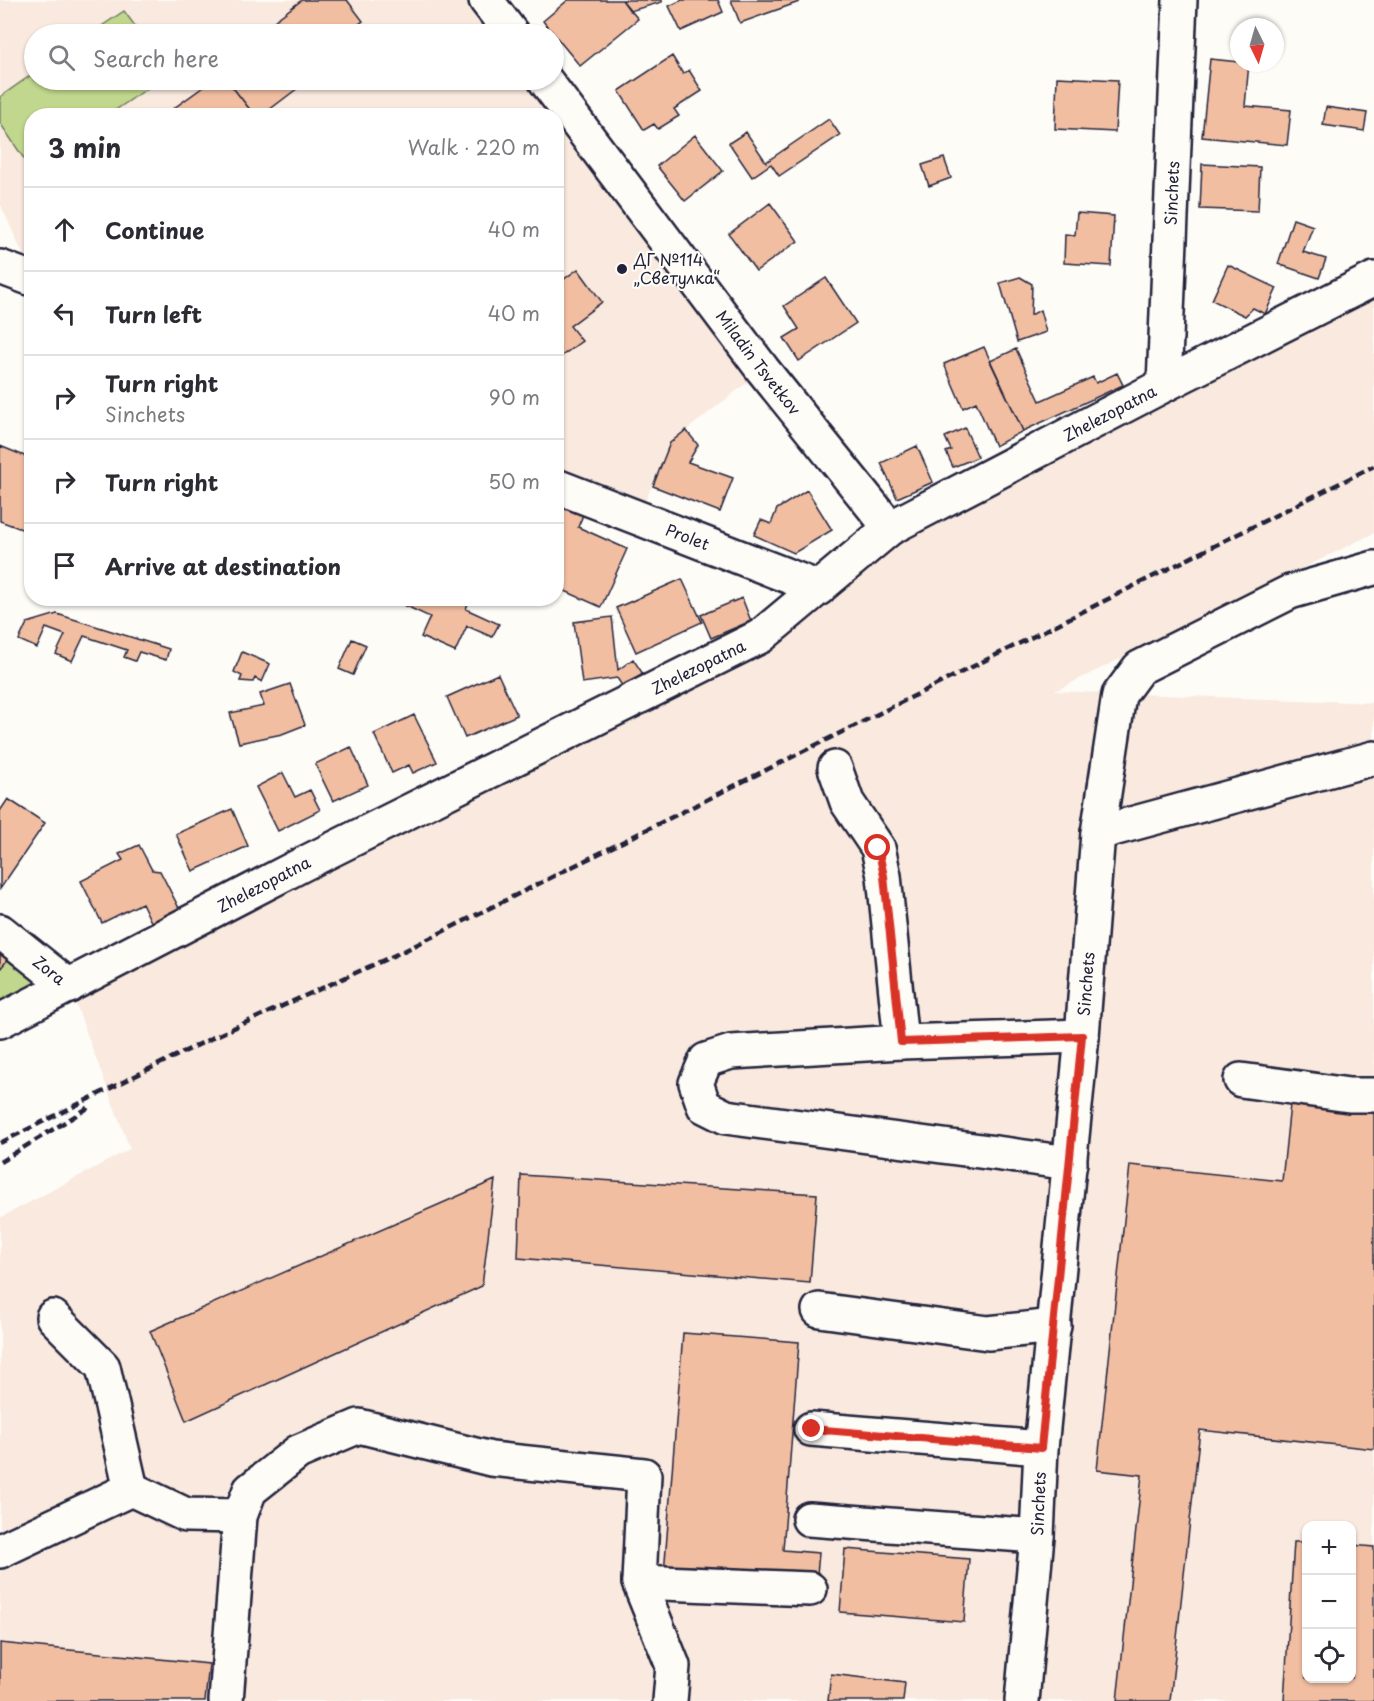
<!DOCTYPE html>
<meta charset="utf-8">
<style>
:root{--surface:#fff;--page:#f2f2f3;--text:#2b2b33;--muted:#7c7c81;--line:#e1e1e2}
body{margin:0;font-family:"Playpen Sans",sans-serif;background:var(--page);color:var(--text)}
.controls{position:absolute;right:18px;bottom:18px;display:grid;overflow:hidden;border-radius:12px;box-shadow:0 2px 4px #0004}
.controls button{width:54px;height:54px;display:grid;place-items:center;padding:0;border:0;border-bottom:2px solid var(--line);background:var(--surface);color:var(--text);font:30px sans-serif}
.compass{position:absolute;left:1230px;top:18px;width:54px;height:54px;border-radius:50%;background:var(--surface);box-shadow:0 2px 4px #0004;rotate:175deg}
.stop{position:absolute;width:18px;height:18px;margin:-14px;border:4px solid #d93025;border-radius:50%;background:#fff}
.stop.end{background:#d93025;border-color:#fff;box-shadow:0 2px 6px #0008}
.list{margin:0;padding:0;list-style:none}
h2{display:flex;justify-content:space-between;align-items:center;height:78px;margin:0;padding:0 24px;font-size:26px}
h2 small{font-size:20px;font-weight:400;color:var(--muted)}
.list li{display:grid;grid-template-columns:39px 1fr auto;gap:18px;align-items:center;box-sizing:border-box;height:84px;padding:0 24px;border-top:2px solid var(--line)}
.list b{display:block;font-size:22px;white-space:nowrap}
.list p{margin:0;font-size:20px;white-space:nowrap;color:var(--muted)}
.list em{font-size:20px;font-style:normal;color:var(--muted)}
.icon{flex:none;width:33px;height:33px;fill:none;stroke:currentColor;stroke-width:2;stroke-linecap:round;stroke-linejoin:round}
.map{position:relative;flex:none;width:1374px;height:1701px;overflow:hidden}
.search{position:absolute;background:var(--surface);box-shadow:0 2px 4px #0004;left:24px;top:24px;width:540px;height:66px;display:flex;align-items:center;gap:15px;box-sizing:border-box;padding:0 21px;border-radius:33px;color:var(--muted);font-size:22px}
.panel{position:absolute;background:var(--surface);box-shadow:0 2px 4px #0004;left:24px;top:108px;width:540px;height:498px;border-radius:24px}
.map>svg:first-child{display:block}
.built{fill:#f9e9de;fill-rule:evenodd}
.green{fill:#c0d78d;stroke:#717c64;stroke-width:1.5}
.building{fill:#f1bea2;stroke:#22223b;stroke-width:1.5}
.lines{fill:none;stroke-linecap:round;stroke-linejoin:round}
.minor-casing{stroke:#22223b;stroke-width:38}
.minor{stroke:#fdfcf7;stroke-width:33}
.rail{stroke:#22223b;stroke-width:4.5;stroke-dasharray:9 4.5;stroke-linecap:butt}
.route{stroke:#d93025;stroke-width:8}
.poi-dot{fill:#22223b;stroke:#fdfcf7;stroke-width:2}
.labels{text-anchor:middle;stroke-width:4.5;stroke-linejoin:round;paint-order:stroke}
.street-label{font-size:16px;fill:#22223b;stroke:#fdfcf7}
.poi-label{font-size:16px;fill:#22223b;stroke:#fdfcf7;text-anchor:start}
</style>
<div class="map">
<svg width="1374" height="1701" viewBox="0 0 1374 1701">
<rect width="100%" height="100%" fill="#fdfcf7"/>
<filter id="ink" filterUnits="userSpaceOnUse"><feTurbulence type="fractalNoise" baseFrequency=".0167" numOctaves="2"/><feDisplacementMap in="SourceGraphic" scale="12" xChannelSelector="R" yChannelSelector="G"/><feConvolveMatrix kernelMatrix="1 2 1 2 8 2 1 2 1" color-interpolation-filters="sRGB"/></filter>
<g filter="url(#ink)">
<path class="built" d="M 0,0 L 486,0 L 512,34 L 34,34 L 34,80 L 545,80 L 763,370 L 670,443 L 638,518 L 557,486 L 556,116 L 32,116 L 31,272 L 0,203 Z
M 1374,279 L 1374,533 L 1055,691 L 1374,703 L 1374,1701 L 0,1701 L 0,1218 L 130,1149 L 69,986 L 761,636 L 890,528 ZM 1306,1526 L 1352,1526 L 1352,1678 L 1306,1678 Z"/>
<path class="green" d="M 124,11 L 141,34 L 90,34 Z
M 34,73 L 34,80 L 160,80 L 108,115 L 32,116 L 31,169 L 0,123 L 0,97 Z
M 0,931 L 69,986 L 0,1021 Z"/>
<path class="building" d="M 302,0 L 347,0 L 363,21 L 345,34 L 257,34 Z
M 568,0 L 622,0 L 638,19 L 580,66 L 543,21 Z
M 622,0 L 662,0 L 662,2 L 630,11 Z
M 682,0 L 718,0 L 723,12 L 681,31 L 669,6 Z
M 731,0 L 798,0 L 799,2 L 740,23 Z
M 672,56 L 683,74 L 689,70 L 702,91 L 674,109 L 679,116 L 658,129 L 654,124 L 644,130 L 619,91 Z
M 1210,59 L 1249,63 L 1245,106 L 1291,110 L 1287,145 L 1202,137 Z
M 1057,77 L 1118,80 L 1115,132 L 1055,129 Z
M 213,80 L 227,80 L 251,111 L 246,116 L 163,116 Z
M 227,80 L 291,80 L 298,88 L 261,116 L 255,116 Z
M 1326,107 L 1367,113 L 1364,131 L 1323,125 Z
M 829,119 L 840,135 L 779,176 L 771,164 L 752,177 L 729,143 L 746,132 L 766,162 Z
M 695,135 L 723,171 L 685,201 L 657,166 Z
M 944,158 L 951,178 L 929,186 L 922,165 Z
M 1202,164 L 1260,167 L 1258,211 L 1200,209 Z
M 770,203 L 798,241 L 756,271 L 729,234 Z
M 1077,213 L 1114,216 L 1111,266 L 1064,263 L 1065,234 L 1075,235 Z
M 1293,219 L 1313,226 L 1303,252 L 1326,259 L 1319,278 L 1278,264 Z
M 1228,265 L 1277,288 L 1265,314 L 1253,308 L 1245,316 L 1212,300 Z
M 578,269 L 602,302 L 570,326 L 582,341 L 556,360 L 556,285 Z
M 1020,277 L 1032,284 L 1031,315 L 1040,310 L 1046,332 L 1017,342 L 1000,283 Z
M 826,278 L 856,323 L 799,361 L 784,338 L 799,329 L 784,306 Z
M 984,347 L 1023,431 L 995,446 L 976,402 L 963,408 L 944,364 Z
M 1016,349 L 1040,401 L 1093,377 L 1096,383 L 1117,373 L 1123,385 L 1023,431 L 990,361 Z
M 965,428 L 978,457 L 953,467 L 946,452 L 951,450 L 945,437 Z
M 686,430 L 698,445 L 688,462 L 733,478 L 720,512 L 653,486 L 670,443 Z
M 0,446 L 32,459 L 32,481 L 29,488 L 32,489 L 32,533 L 0,521 Z
M 917,446 L 933,482 L 897,498 L 881,463 Z
M 807,490 L 832,530 L 794,553 L 754,535 L 761,520 L 771,524 L 777,509 Z
M 560,505 L 583,515 L 578,527 L 627,549 L 601,607 L 556,587 L 556,513 Z
M 682,579 L 702,622 L 636,652 L 616,608 Z
M 406,598 L 470,598 L 466,609 L 499,624 L 492,637 L 467,626 L 455,652 L 421,637 L 430,617 L 404,605 Z
M 742,598 L 751,621 L 711,638 L 701,615 Z
M 57,614 L 169,649 L 166,660 L 139,652 L 135,661 L 124,657 L 127,650 L 84,636 L 72,661 L 56,654 L 65,635 L 46,628 L 37,648 L 19,640 L 27,623 Z
M 612,617 L 618,670 L 633,659 L 643,674 L 623,687 L 617,678 L 582,683 L 574,622 Z
M 352,639 L 366,645 L 353,675 L 339,669 Z
M 242,652 L 270,664 L 262,682 L 255,678 L 253,682 L 240,681 L 242,676 L 234,672 Z
M 498,674 L 517,715 L 465,738 L 447,697 Z
M 290,684 L 305,725 L 282,734 L 239,743 L 230,713 L 264,706 L 260,694 Z
M 414,715 L 437,762 L 413,773 L 409,765 L 392,773 L 374,734 Z
M 351,747 L 368,785 L 333,801 L 315,764 Z
M 283,773 L 295,797 L 310,790 L 320,810 L 278,831 L 256,787 Z
M 8,799 L 45,823 L 0,889 L 0,811 Z
M 232,809 L 248,846 L 193,871 L 176,834 Z
M 139,845 L 152,870 L 160,871 L 183,916 L 155,930 L 142,903 L 102,923 L 81,881 L 123,860 L 119,854 Z
M 0,950 L 9,958 L 0,969 Z
M 1291,1095 L 1374,1104 L 1374,1449 L 1200,1430 L 1170,1701 L 1117,1701 L 1142,1475 L 1097,1470 L 1130,1165 L 1282,1181 Z
M 521,1175 L 817,1194 L 810,1283 L 518,1258 Z
M 495,1180 L 482,1286 L 186,1421 L 150,1331 Z
M 683,1333 L 799,1342 L 783,1550 L 819,1553 L 816,1585 L 664,1574 Z
M 1294,1542 L 1306,1542 L 1306,1678 L 1352,1678 L 1352,1545 L 1374,1547 L 1374,1701 L 1284,1701 Z
M 845,1549 L 969,1559 L 964,1622 L 840,1612 Z
M 0,1643 L 209,1664 L 205,1701 L 0,1701 Z
M 831,1674 L 905,1683 L 903,1701 L 828,1701 Z"/>
<g class="lines">
<g class="minor-casing">
<g id="minor">
<path d="M 486,0 L 512,34"/>
<path id="s1" d="M 545,80 L 763,370 L 890,528"/>
<path d="M 0,267 L 32,279"/>
<path id="s2" d="M 1164,385 L 1180,0"/>
<path id="s3" d="M 556,486 L 819,588"/>
<path d="M 835,768 L 847,802 L 878,848 L 884,876 L 901,1042"/>
<path d="M 1098,833 L 1374,758"/>
<path id="s4" d="M 0,931 L 69,986"/>
<path id="s5" d="M 0,1021 L 303,864 L 761,636 L 890,528 L 1164,385 L 1374,279"/>
<path d="M 1241,1080 L 1349,1095 L 1374,1095"/>
<path d="M 1070,1163 L 726,1117 L 704,1106 L 696,1083 L 706,1060 L 731,1052 L 901,1042 L 1082,1036"/>
<path d="M 819,1310 L 988,1333 L 1054,1326"/>
<path d="M 53,1317 L 103,1367 L 131,1489"/>
<path d="M 811,1429 L 1041,1448"/>
<path d="M 809,1519 L 1037,1536"/>
<path d="M 0,1551 L 131,1489 L 186,1515 L 240,1516"/>
<path d="M 639,1582 L 810,1589"/>
<path d="M 226,1701 L 240,1516 L 250,1490 L 298,1452 L 359,1426 L 491,1459 L 644,1475 L 639,1582 L 673,1666 L 670,1701"/>
<path id="s6" d="M 1022,1701 L 1037,1536 L 1041,1448 L 1082,1036 L 1098,833 L 1119,695 L 1139,668 L 1290,592 L 1374,568"/>
</g>
</g>
<use href="#minor" class="minor"/>
<path class="rail" d="M 0,1143 L 216,1036 L 406,950 L 1374,466
M 0,1162 L 91,1106"/>
</g>
</g>
<g class="lines" filter="url(#ink)">
<path class="route" d="M 812,1429 L 1041,1448 L 1082,1036 L 901,1042 L 884,876 L 878,848"/>
</g>
<circle class="poi-dot" cx="622" cy="269" r="6"/>
<g class="labels">
<g class="street-label">
<text dy="6" stroke="none"><textPath href="#s2" startOffset="192">Sinchets</textPath></text>
<text dy="6" stroke="none"><textPath href="#s1" startOffset="354">Miladin Tsvetkov</textPath></text>
<text dy="6" stroke="none"><textPath href="#s5" startOffset="1269">Zhelezopatna</textPath></text>
<text dy="6" stroke="none"><textPath href="#s3" startOffset="141">Prolet</textPath></text>
<text dy="6" stroke="none"><textPath href="#s5" startOffset="783">Zhelezopatna</textPath></text>
<text dy="6" stroke="none"><textPath href="#s5" startOffset="297">Zhelezopatna</textPath></text>
<text dy="6" stroke="none"><textPath href="#s4" startOffset="63">Zora</textPath></text>
<text dy="6" stroke="none"><textPath href="#s6" startOffset="720">Sinchets</textPath></text>
<text dy="6" stroke="none"><textPath href="#s6" startOffset="198">Sinchets</textPath></text>
</g>
<g class="poi-label">
<text x="634" y="266">ДГ №114<tspan x="634" dy="18">„Светулка“</tspan></text>
</g>
</g>
</svg>
<div class="controls">
<button>+</button>
<button>−</button>
<button><svg class="icon" aria-label="locate" viewBox="0 0 24 24"><circle cx="12" cy="12" r="6"/><path d="M12 2v4M12 18v4M2 12h4M18 12h4"/></svg></button>
</div>
<svg class="compass" viewBox="-18 -18 36 36"><path d="M0-13l5 13h-10z" fill="#e53935"/><path d="M0 13l5-13h-10z" fill="#7c7c81"/></svg>
<div class="stop" style="left:878px;top:848px"></div>
<div class="stop end" style="left:812px;top:1429px"></div>
<div class="search"><svg class="icon" aria-label="search" viewBox="0 0 24 24"><circle cx="10" cy="10" r="6"/><path d="M15 15l6 6"/></svg>Search here</div>
<section class="panel">
<h2>3 min<small>Walk · 220 m</small></h2>
<ul class="list">
<li><svg class="icon" aria-label="ahead" viewBox="0 0 24 24"><path d="M12 20V5M6 11l6-6 6 6"/></svg><div><b>Continue</b></div><em>40 m</em></li>
<li><svg class="icon" aria-label="left" viewBox="0 0 24 24"><path d="M17 20v-9H6M10 6l-5 5 5 5"/></svg><div><b>Turn left</b></div><em>40 m</em></li>
<li><svg class="icon" aria-label="right" viewBox="0 0 24 24"><path d="M7 20v-9h11M14 6l5 5-5 5"/></svg><div><b>Turn right</b><p>Sinchets</p></div><em>90 m</em></li>
<li><svg class="icon" aria-label="right" viewBox="0 0 24 24"><path d="M7 20v-9h11M14 6l5 5-5 5"/></svg><div><b>Turn right</b></div><em>50 m</em></li>
<li><svg class="icon" aria-label="arrive" viewBox="0 0 24 24"><path d="M6 21V4h12l-3 4 3 4H6"/></svg><div><b>Arrive at destination</b></div></li>
</ul>
</section>
</div>
